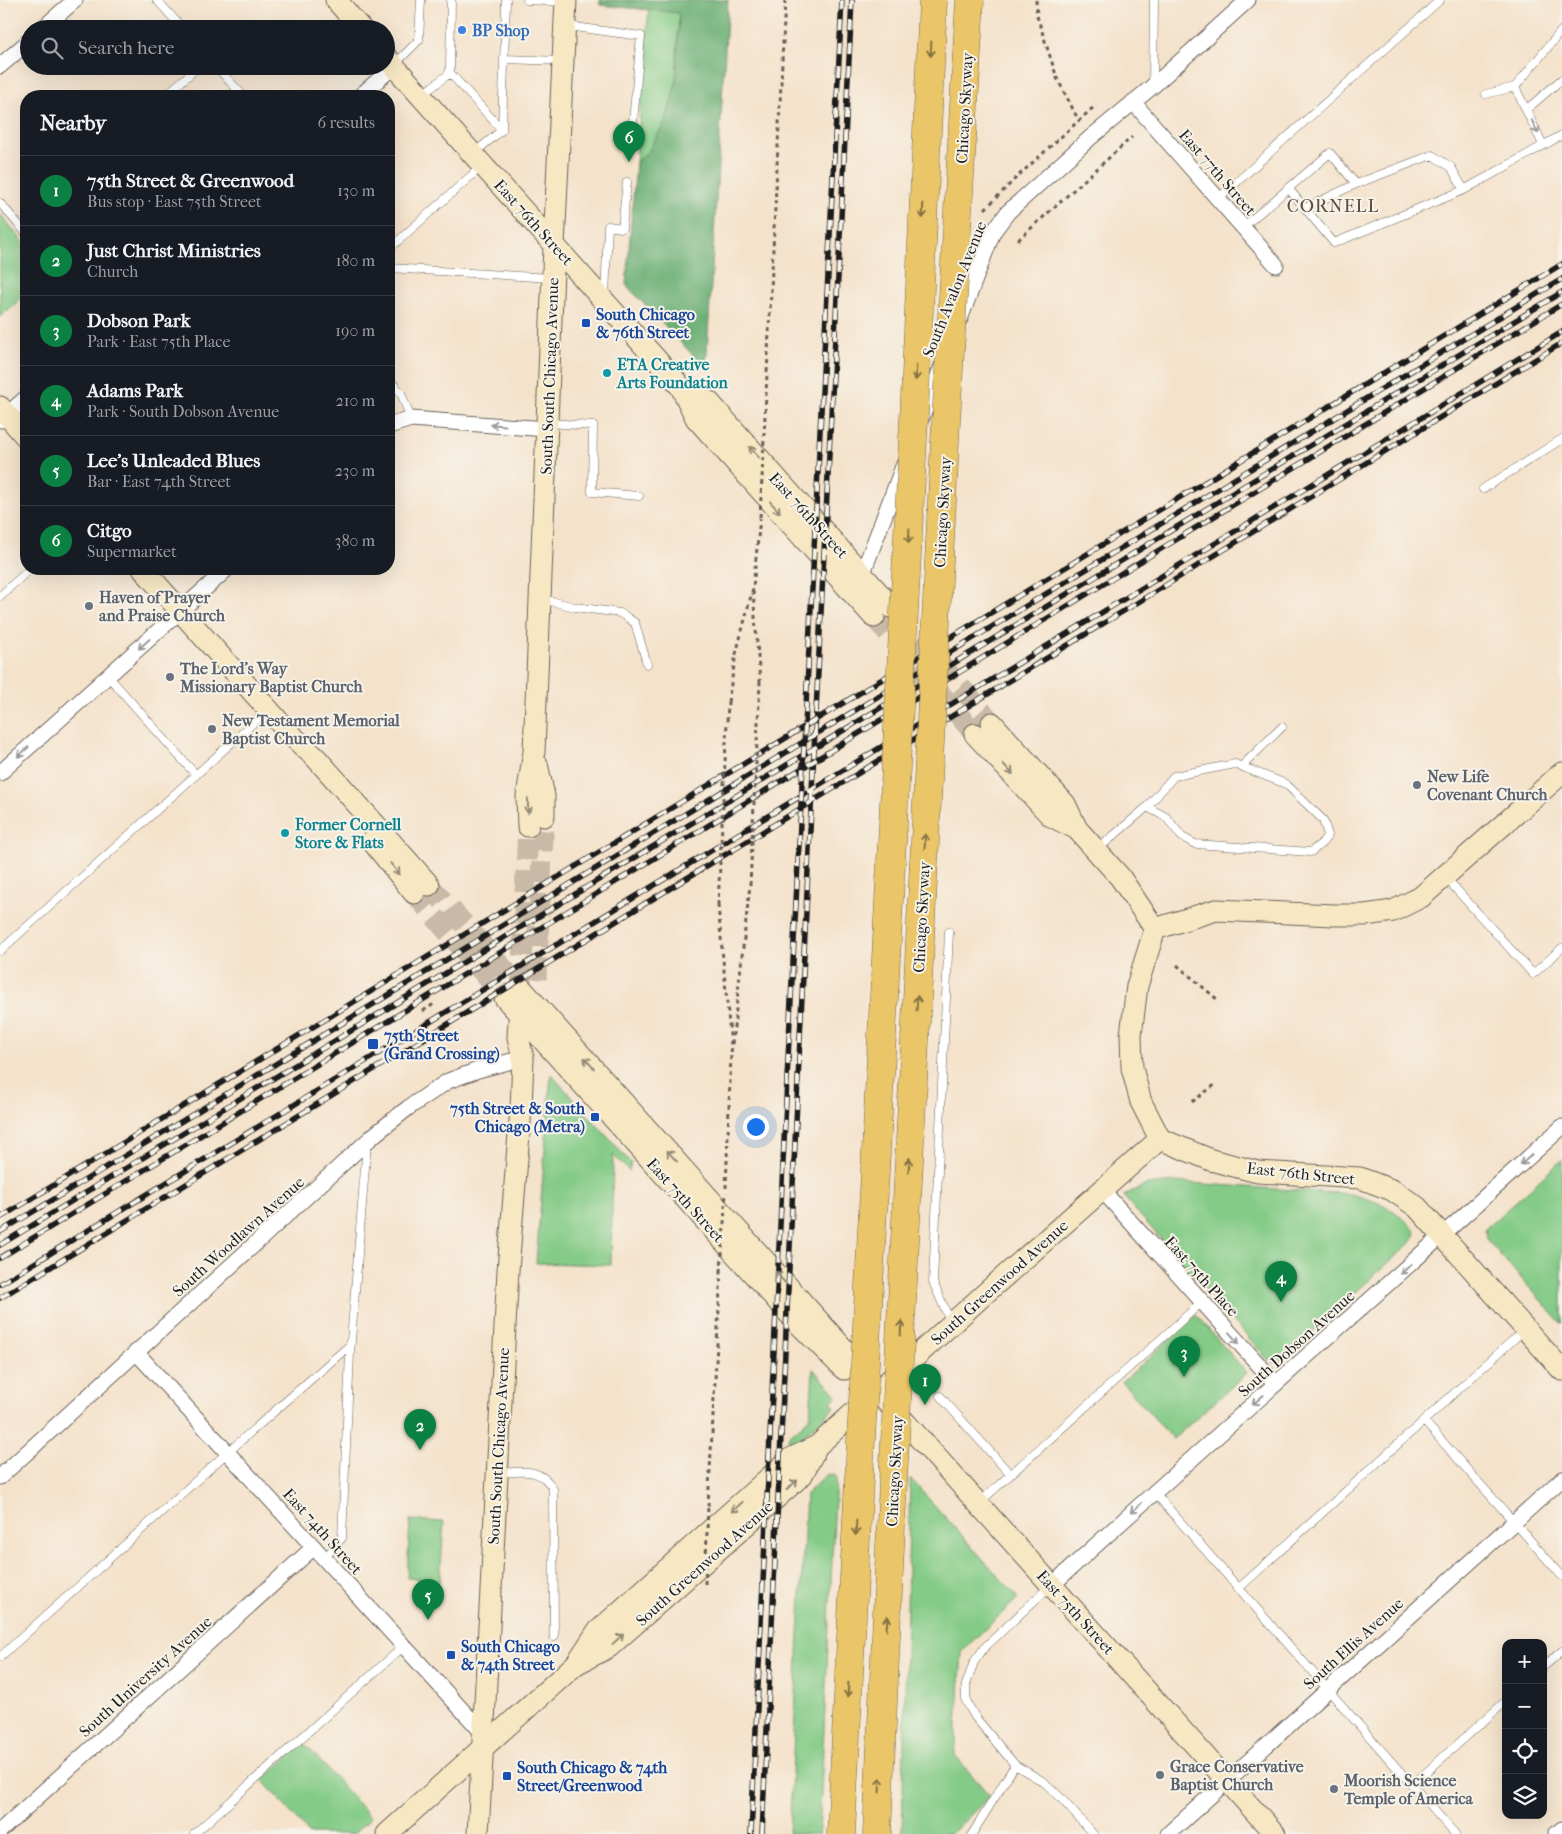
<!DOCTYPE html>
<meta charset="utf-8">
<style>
:root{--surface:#171b24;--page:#242831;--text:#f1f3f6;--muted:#9ea1a6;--line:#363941;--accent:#0b8043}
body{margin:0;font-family:"IM FELL French Canon",serif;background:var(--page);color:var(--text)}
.controls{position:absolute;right:15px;bottom:15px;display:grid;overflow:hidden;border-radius:10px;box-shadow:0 5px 20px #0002}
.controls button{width:45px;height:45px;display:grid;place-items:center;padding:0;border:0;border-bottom:1px solid var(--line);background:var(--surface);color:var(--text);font:25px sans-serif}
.you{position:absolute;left:755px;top:1126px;width:18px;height:18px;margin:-12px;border:4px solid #fff;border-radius:50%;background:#1a73e8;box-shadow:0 0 0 8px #1a73e833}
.badge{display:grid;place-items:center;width:32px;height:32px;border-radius:50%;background:var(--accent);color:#fff;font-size:16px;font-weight:700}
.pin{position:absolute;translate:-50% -41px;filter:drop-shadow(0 1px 2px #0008)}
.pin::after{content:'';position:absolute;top:26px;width:18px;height:15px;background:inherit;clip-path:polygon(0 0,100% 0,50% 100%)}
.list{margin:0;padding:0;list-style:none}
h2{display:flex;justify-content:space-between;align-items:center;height:65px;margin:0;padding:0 20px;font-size:21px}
h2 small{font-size:16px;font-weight:400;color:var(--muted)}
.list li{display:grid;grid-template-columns:32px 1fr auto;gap:15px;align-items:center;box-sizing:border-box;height:70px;padding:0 20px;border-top:1px solid var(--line)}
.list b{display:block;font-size:19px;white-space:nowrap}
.list p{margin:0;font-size:16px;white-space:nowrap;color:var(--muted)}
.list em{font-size:16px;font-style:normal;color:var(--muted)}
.icon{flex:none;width:28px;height:28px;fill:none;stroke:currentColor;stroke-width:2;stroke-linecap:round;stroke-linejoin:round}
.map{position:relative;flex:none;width:1562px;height:1834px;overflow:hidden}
.search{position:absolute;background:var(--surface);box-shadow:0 5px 20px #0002;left:20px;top:20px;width:375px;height:55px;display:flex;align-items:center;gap:12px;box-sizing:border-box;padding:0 18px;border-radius:28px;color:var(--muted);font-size:19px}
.panel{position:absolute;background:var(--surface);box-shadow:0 5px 20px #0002;left:20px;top:90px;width:375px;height:485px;border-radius:20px}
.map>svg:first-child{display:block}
.green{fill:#84cb87;stroke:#507452}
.forest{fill:#6baf74;stroke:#446648}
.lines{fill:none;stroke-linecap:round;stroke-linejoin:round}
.secondary-tunnel{stroke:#c9baa8;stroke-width:21;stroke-dasharray:21 11;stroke-linecap:butt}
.lane-casing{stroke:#686159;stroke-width:9}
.street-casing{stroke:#686159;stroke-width:17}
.secondary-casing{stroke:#686159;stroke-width:23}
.highway-casing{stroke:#686159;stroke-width:29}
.path{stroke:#686159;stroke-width:3;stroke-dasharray:4 4;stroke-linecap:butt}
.lane{stroke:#fff;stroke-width:8}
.street{stroke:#fff;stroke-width:15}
.secondary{stroke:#f7e8c3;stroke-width:21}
.highway{stroke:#ebc669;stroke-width:28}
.rail-casing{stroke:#1c1c1c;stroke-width:5.5}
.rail{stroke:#f7f3e8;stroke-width:4;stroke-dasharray:11;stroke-linecap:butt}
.highway-bridge-casing{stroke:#686159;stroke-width:29;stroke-linecap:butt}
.path-bridge{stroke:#686159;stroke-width:3;stroke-dasharray:4 4;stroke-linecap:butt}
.highway-bridge{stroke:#ebc669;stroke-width:28}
.oneway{stroke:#847142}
.oneway2{stroke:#999}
.oneway3{stroke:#948c78}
.shop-dot{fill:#3f7fe0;stroke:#f7f3e8;stroke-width:2}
.transit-dot{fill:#1a4fb4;stroke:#f7f3e8;stroke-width:2}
.culture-dot{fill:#0f9aa8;stroke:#f7f3e8;stroke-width:2}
.worship-dot{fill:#6b7280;stroke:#f7f3e8;stroke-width:2}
.labels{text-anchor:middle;stroke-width:4;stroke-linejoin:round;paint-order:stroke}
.shop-label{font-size:16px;font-weight:bold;fill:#366cbe;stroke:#f7f3e8;text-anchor:start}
.street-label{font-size:16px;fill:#1c1c1c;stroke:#f7f3e8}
.transit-label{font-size:16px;font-weight:bold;fill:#164399;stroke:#f7f3e8;text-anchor:start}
.culture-label{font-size:16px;font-weight:bold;fill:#0d838f;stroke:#f7f3e8;text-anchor:start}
.worship-label{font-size:16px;font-weight:bold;fill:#5b616d;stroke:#f7f3e8;text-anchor:start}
.neighbourhood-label{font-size:18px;letter-spacing:1px;fill:#614e41;stroke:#f7f3e8}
</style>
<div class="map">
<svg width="1562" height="1834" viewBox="0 0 1562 1834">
<rect width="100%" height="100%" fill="#f7f3e8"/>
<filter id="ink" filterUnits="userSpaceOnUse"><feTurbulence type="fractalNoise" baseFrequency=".02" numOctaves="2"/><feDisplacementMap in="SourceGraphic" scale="10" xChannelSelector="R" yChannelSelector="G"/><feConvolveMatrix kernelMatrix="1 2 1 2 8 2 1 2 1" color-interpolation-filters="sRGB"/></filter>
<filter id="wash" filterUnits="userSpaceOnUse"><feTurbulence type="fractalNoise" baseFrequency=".0096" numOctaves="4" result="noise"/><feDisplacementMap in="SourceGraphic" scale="20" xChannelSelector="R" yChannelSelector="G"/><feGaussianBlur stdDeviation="1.12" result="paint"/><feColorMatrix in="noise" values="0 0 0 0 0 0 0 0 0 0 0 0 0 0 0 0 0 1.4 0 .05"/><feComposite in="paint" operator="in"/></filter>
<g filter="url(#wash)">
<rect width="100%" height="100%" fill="#f4e2cb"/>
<path class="green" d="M 649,9 L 679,12 L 676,83 L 666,120 L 648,152 L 636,162 Z
M 0,214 L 26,245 L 26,294 L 0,317 Z
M 551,1074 L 631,1163 L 629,1171 L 613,1155 L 611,1265 L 536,1263 Z
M 1562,1160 L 1562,1324 L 1486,1239 L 1485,1229 Z
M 1174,1182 L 1351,1194 C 1377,1201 1398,1209 1415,1231 L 1414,1237 L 1409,1244 L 1280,1361 L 1275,1363 L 1267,1359 L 1123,1196 L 1146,1185 Z
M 1196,1315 L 1247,1373 L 1173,1439 L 1122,1382 Z
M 813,1369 L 837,1395 L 831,1402 L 835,1407 L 788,1450 L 788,1437 L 810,1418 Z
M 827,1474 L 836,1476 L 819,1834 L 789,1834 L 806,1494 Z
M 910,1478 L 1018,1598 L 962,1651 L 955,1756 L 990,1796 L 951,1834 L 902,1834 Z
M 410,1520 L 444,1522 L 440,1581 L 407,1578 Z
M 304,1743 L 371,1818 L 353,1834 L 310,1834 L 262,1780 Z"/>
<path class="forest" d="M 600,0 L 728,0 L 706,369 L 626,285 L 636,162 L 648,152 L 666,120 L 676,83 L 679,13 L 600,5 Z"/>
</g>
<g filter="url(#ink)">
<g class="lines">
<path class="secondary-tunnel" d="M 897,614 L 992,723
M 874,617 L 975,734
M 429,885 L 521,988
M 414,893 L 505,998
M 536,979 L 544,816
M 521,988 L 528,826"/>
<g class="lane-casing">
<path id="lane" d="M 157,0 L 183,29
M 527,0 L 564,2
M 567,26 L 641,36 L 632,132
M 504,59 L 562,61
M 394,65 L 419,40 L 421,0
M 216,66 L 243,96
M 450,73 L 502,130 L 474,153
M 1153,85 L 1154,0
M 1515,87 L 1543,145
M 423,94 L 450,73 L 451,0
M 1486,94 L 1515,87 L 1562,30
M 165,96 L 199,66
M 1527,109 L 1562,79
M 502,130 L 506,0
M 1288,188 L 1334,243 L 1464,190
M 1218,199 L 1440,0
M 0,203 L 26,233
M 1305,208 L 1356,184
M 1243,227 L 1330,153 L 1356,184 L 1432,155 L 1451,167 L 1464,190 L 1562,135
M 389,249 L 482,166
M 389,268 L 551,278
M 605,297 L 608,226 L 622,228 L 627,182
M 389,379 L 401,393 L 411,419
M 549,423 L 593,426 L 592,492 L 639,496
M 1483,489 L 1562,439
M 0,596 L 30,569
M 542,599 L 575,607 L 620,613 L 628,618 L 635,623 L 647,664
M 108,676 L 196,775
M 1241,767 L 1282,727
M 1098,849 L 1147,807 L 1166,817 L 1182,837 L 1195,844 L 1311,852 L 1322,843 L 1328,835 L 1323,820 L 1286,784 L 1235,764 L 1174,776 L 1147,807
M 1445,877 L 1533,974 L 1562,948
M 949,932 L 933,1282 L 951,1323
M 0,951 L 268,710
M 940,1396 L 1010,1474
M 1424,1421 L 1562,1576
M 498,1473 C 520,1472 541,1466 553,1489 L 554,1637
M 1154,1492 L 1455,1834
M 980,1502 L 1202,1302
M 324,1559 L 342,1538 L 350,1353 L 367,1143
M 1050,1586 L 984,1648 L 974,1662 L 966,1685 L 966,1701 L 975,1717 L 1015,1765 L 1044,1782 L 1060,1797 L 1093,1834
M 1238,1589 L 1524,1330
M 0,1657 L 228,1452 L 350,1345
M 1543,1667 L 1562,1651
M 1412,1785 L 1506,1701
M 194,1834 L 404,1646
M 972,1834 L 1015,1765"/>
</g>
<g class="street-casing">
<path id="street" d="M 42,29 L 75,0
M 0,66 L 29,41
M 360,96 L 394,66
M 1133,102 L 1276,265
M 960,319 L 993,232 L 1008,212 L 1090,138 L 1153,86 L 1248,0
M 921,419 L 942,366
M 1,420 L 26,398
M 389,426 L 411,419 L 547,429
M 859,583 L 904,464
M 0,773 L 227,569
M 1102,1190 L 1276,1384
M 136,1352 L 483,1733
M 0,1477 L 374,1135 L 408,1108 L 448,1081 L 478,1070 L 523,1058
M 1052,1585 C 1221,1431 1393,1281 1562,1127
M 0,1831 L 314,1547
M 1168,1834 L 1562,1479
M 1556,1834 L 1562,1829"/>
</g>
<g class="secondary-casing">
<path id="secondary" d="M 336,0 L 361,29
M 386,57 L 681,387 L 696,418 L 874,617
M 681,387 L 709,402 L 891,607
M 0,407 L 26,437
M 143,569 L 290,734 L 317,759 L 429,885
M 992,723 L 1065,804 L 1077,829 L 1120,877 L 1155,929
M 975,734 L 1051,816 L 1077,829
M 537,764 L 544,796 L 544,816
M 528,826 L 527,796 L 534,752 L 554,245 L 566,0
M 372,841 L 414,893
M 1155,929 L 1137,986 L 1131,1035 L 1132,1068 L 1141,1102 L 1160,1139 L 1211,1160 L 1258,1172 L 1360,1178 L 1392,1190 L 1417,1207 L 1562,1370
M 1155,929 L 1216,910 L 1334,915 L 1365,915 L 1393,911 L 1421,897 L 1562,773
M 521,988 L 859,1366 L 877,1391 L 1275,1834
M 505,998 L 793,1318 L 844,1369
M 576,1664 L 597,1632 L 790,1459 L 817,1446 L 989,1290 L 1160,1139
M 387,1834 L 576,1664 L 609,1647 L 802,1475 L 817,1446
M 478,1834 L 508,1270 L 521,1109 L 523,1058 L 518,1037 L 521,988"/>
</g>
<g class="highway-casing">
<path id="highway" d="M 841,1834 L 859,1479
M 877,1834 L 893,1481"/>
</g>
<path class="path" d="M 1036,0 L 1037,16 L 1057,78 L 1079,121
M 985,209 L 1018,176 L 1096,105
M 1018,240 L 1132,137
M 764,436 L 785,0
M 753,591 L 760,682
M 728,702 L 736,654 L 753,588 L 760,518
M 718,905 L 731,1046
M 1177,965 L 1218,1000
M 423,1011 L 434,1004
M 1192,1102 L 1216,1084
M 726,1188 L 731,1054 L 750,885
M 708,1506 L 721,1272"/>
<use href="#lane" class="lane"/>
<use href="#street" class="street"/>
<use href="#secondary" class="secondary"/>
<use href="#highway" class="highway"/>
<g class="rail-casing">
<path id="rail" d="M 0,1218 L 1562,264
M 0,1232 L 1562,279
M 0,1245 L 1562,292
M 0,1258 L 1562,304
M 0,1284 L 1562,332
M 0,1298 L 1562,343
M 751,1834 L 787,1079 L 842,0
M 762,1834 L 809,850 L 852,0"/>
</g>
<use href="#rail" class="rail"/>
<g class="highway-bridge-casing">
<path id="highway-bridge" d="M 859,1479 L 914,419 L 933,0
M 893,1481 L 946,421 L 970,0"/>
</g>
<path class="path-bridge" d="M 760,517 L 764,439
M 750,885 L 760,682
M 718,905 L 728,702
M 721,1272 L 726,1192
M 705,1584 L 708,1506"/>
<use href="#highway-bridge" class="highway-bridge"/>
</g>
<defs><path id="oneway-shaft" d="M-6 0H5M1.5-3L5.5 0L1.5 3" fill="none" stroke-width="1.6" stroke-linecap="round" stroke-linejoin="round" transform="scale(1.25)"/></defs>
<g class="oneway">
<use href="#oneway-shaft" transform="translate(931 49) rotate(93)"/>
<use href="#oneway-shaft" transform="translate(923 211) rotate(92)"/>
<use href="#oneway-shaft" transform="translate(916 373) rotate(92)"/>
<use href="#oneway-shaft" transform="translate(909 536) rotate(93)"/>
<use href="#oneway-shaft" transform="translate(925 841) rotate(-87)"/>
<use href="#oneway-shaft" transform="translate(917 1003) rotate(-87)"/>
<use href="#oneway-shaft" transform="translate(909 1165) rotate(-87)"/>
<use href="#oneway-shaft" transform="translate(901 1328) rotate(-87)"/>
<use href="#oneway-shaft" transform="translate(856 1528) rotate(93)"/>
<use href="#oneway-shaft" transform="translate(887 1623) rotate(-87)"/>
<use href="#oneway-shaft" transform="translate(848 1690) rotate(93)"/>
<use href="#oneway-shaft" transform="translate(880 1785) rotate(-87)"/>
</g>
<g class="oneway2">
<use href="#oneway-shaft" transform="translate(1535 127) rotate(65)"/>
<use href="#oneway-shaft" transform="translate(498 425) rotate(-176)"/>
<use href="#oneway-shaft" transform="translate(144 644) rotate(138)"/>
<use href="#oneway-shaft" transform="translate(23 752) rotate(138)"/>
<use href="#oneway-shaft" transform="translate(1526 1160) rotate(138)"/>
<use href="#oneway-shaft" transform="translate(1406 1269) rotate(138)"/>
<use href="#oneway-shaft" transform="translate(1234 1338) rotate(48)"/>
<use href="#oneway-shaft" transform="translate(1258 1400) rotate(139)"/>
<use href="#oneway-shaft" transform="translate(1136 1508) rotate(138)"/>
</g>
<g class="oneway3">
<use href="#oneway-shaft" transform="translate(754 452) rotate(-132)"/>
<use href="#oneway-shaft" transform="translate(775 507) rotate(48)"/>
<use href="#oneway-shaft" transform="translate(1008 769) rotate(47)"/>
<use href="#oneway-shaft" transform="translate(528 806) rotate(89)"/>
<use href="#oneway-shaft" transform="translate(395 869) rotate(51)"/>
<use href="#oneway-shaft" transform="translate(589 1063) rotate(-132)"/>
<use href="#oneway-shaft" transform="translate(672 1156) rotate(-132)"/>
<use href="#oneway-shaft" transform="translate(780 1277) rotate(-132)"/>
<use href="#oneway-shaft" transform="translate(792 1485) rotate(-42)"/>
<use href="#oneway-shaft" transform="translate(737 1507) rotate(138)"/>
<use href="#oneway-shaft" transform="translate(618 1639) rotate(-42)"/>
</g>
</g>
<circle class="shop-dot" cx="462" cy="30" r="5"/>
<g class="transit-dot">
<rect x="581" y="318" width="10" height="10" rx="2.5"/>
<rect x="367" y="1038" width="12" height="12" rx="2.5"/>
<rect x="590" y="1112" width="10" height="10" rx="2.5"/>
<rect x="446" y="1650" width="10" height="10" rx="2.5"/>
<rect x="502" y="1771" width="10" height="10" rx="2.5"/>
</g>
<g class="culture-dot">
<circle cx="607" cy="373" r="5"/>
<circle cx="285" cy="833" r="5"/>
</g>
<g class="worship-dot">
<circle cx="89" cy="606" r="5"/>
<circle cx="170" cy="677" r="5"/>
<circle cx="212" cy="729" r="5"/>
<circle cx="1417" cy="785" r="5"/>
<circle cx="1160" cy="1775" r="5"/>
<circle cx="1334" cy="1789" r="5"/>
</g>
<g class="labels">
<g class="shop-label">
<text x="472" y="36">BP Shop</text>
</g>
<g class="street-label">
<text transform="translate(964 108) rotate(-87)" y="6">Chicago Skyway</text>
<text transform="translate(1218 172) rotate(49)" y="6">East 77th Street</text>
<text transform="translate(534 222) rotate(48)" y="6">East 76th Street</text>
<text transform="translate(954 289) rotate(-68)" y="6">South Avalon Avenue</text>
<text transform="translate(549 376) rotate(-88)" y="6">South South Chicago Avenue</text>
<text transform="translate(942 512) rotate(-87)" y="6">Chicago Skyway</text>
<text transform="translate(809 515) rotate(48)" y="6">East 76th Street</text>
<text transform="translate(921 917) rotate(-87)" y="6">Chicago Skyway</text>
<text transform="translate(1301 1173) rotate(6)" y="6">East 76th Street</text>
<text transform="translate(686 1200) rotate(48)" y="6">East 75th Street</text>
<text transform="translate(238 1236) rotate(-42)" y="6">South Woodlawn Avenue</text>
<text transform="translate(1202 1276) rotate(48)" y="6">East 75th Place</text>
<text transform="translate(999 1282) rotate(-42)" y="6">South Greenwood Avenue</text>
<text transform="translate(1296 1343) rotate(-42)" y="6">South Dobson Avenue</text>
<text transform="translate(498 1446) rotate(-87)" y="6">South South Chicago Avenue</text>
<text transform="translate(894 1471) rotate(-87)" y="6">Chicago Skyway</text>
<text transform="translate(323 1531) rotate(48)" y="6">East 74th Street</text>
<text transform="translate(704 1563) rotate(-42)" y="6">South Greenwood Avenue</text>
<text transform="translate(1076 1612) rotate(48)" y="6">East 75th Street</text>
<text transform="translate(1353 1643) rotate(-42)" y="6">South Ellis Avenue</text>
<text transform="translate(145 1676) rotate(-42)" y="6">South University Avenue</text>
</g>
<g class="transit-label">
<text x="596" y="320">South Chicago<tspan x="596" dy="18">&amp; 76th Street</tspan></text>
<text x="384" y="1041">75th Street<tspan x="384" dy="18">(Grand Crossing)</tspan></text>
<text x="585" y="1114" text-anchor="end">75th Street &amp; South<tspan x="585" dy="18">Chicago (Metra)</tspan></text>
<text x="461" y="1652">South Chicago<tspan x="461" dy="18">&amp; 74th Street</tspan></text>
<text x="517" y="1773">South Chicago &amp; 74th<tspan x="517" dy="18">Street/Greenwood</tspan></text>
</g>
<g class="culture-label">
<text x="617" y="370">ETA Creative<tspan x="617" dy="18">Arts Foundation</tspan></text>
<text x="295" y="830">Former Cornell<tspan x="295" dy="18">Store &amp; Flats</tspan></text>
</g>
<g class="worship-label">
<text x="99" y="603">Haven of Prayer<tspan x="99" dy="18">and Praise Church</tspan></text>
<text x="180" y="674">The Lord's Way<tspan x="180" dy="18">Missionary Baptist Church</tspan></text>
<text x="222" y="726">New Testament Memorial<tspan x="222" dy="18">Baptist Church</tspan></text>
<text x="1427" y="782">New Life<tspan x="1427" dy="18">Covenant Church</tspan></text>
<text x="1170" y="1772">Grace Conservative<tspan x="1170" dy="18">Baptist Church</tspan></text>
<text x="1344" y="1786">Moorish Science<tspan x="1344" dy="18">Temple of America</tspan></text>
</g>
<g class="neighbourhood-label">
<text x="1333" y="212">CORNELL</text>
</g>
</g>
</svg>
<div class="controls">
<button>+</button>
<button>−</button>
<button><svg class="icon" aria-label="locate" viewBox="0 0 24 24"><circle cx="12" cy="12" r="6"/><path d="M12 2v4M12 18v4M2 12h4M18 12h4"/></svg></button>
<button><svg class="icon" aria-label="layers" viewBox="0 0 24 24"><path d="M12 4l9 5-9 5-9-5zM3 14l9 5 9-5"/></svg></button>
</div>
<div class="you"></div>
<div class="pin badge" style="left:925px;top:1405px">1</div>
<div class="pin badge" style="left:420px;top:1450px">2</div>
<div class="pin badge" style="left:1184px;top:1377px">3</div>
<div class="pin badge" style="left:1281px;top:1302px">4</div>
<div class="pin badge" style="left:428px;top:1620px">5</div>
<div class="pin badge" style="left:629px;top:162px">6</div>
<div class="search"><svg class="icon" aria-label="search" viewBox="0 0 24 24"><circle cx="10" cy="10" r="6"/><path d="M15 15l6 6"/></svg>Search here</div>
<section class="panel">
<h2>Nearby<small>6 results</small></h2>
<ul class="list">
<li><span class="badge">1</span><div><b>75th Street &amp; Greenwood</b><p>Bus stop · East 75th Street</p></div><em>130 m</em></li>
<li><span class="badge">2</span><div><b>Just Christ Ministries</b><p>Church</p></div><em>180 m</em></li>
<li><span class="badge">3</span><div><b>Dobson Park</b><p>Park · East 75th Place</p></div><em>190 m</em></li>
<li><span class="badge">4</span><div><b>Adams Park</b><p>Park · South Dobson Avenue</p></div><em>210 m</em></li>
<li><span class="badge">5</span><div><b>Lee's Unleaded Blues</b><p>Bar · East 74th Street</p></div><em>230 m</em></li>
<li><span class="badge">6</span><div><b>Citgo</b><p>Supermarket</p></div><em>380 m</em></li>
</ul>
</section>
</div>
